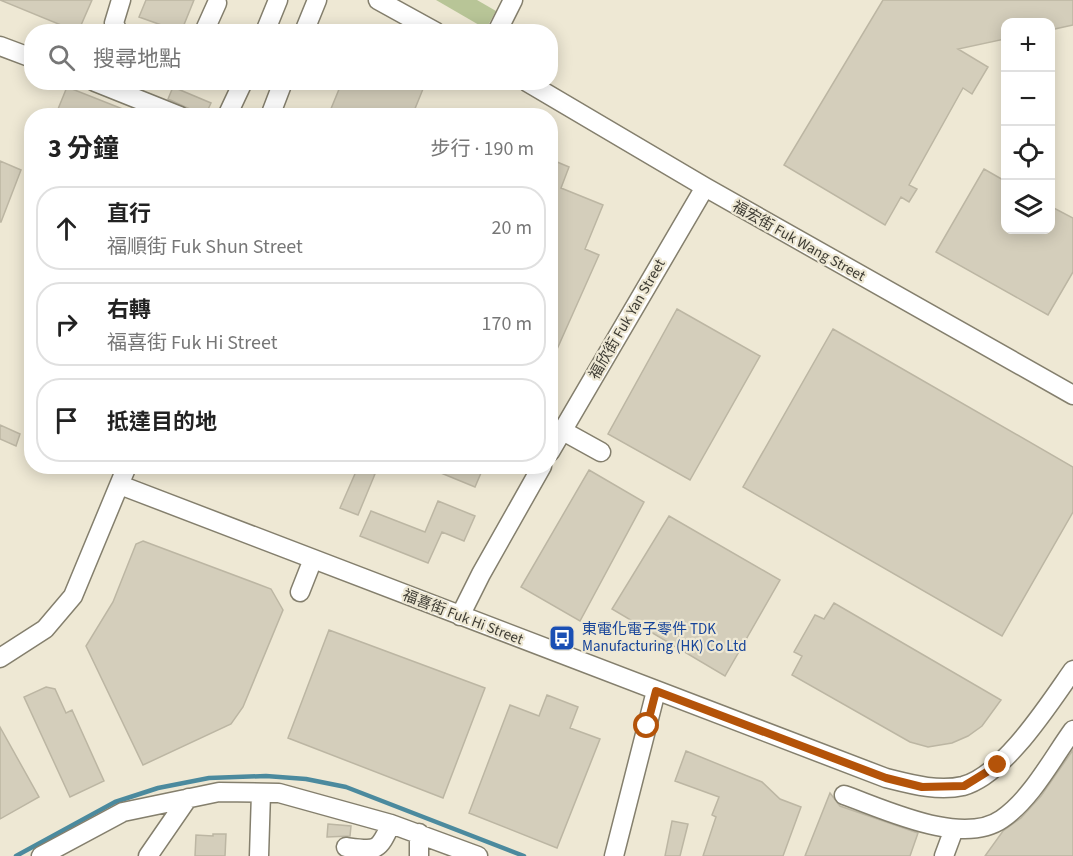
<!DOCTYPE html>
<html lang="zh-TW">
<meta charset="utf-8">
<style>
:root{--surface:#fff;--page:#f6f6f6;--text:#222;--muted:#767676;--line:#e0e0e0}
body{margin:0;font-family:"Source Sans 3","Noto Sans TC",sans-serif;background:var(--page);color:var(--text)}
.controls{position:absolute;right:18px;top:18px;display:grid;overflow:hidden;border-radius:12px;box-shadow:0 3px 15px #0003}
.controls button{width:54px;height:54px;display:grid;place-items:center;padding:0;border:0;border-bottom:2px solid var(--line);background:var(--surface);color:var(--text);font:30px sans-serif}
.stop{position:absolute;width:18px;height:18px;margin:-14px;border:4px solid #b45309;border-radius:50%;background:#fff}
.stop.end{background:#b45309;border-color:#fff;box-shadow:0 2px 6px #0008}
.list{margin:0;padding:0;list-style:none}
h2{display:flex;justify-content:space-between;align-items:center;height:78px;margin:0;padding:0 24px;font-size:26px}
h2 small{font-size:20px;font-weight:400;color:var(--muted)}
.list li{display:grid;grid-template-columns:39px 1fr auto;gap:18px;align-items:center;box-sizing:border-box;height:84px;margin:0 12px 12px;padding:0 12px;border:2px solid var(--line);border-radius:24px}
.list b{display:block;font-size:22px;white-space:nowrap}
.list p{margin:0;font-size:20px;white-space:nowrap;color:var(--muted)}
.list em{font-size:20px;font-style:normal;color:var(--muted)}
.icon{flex:none;width:33px;height:33px;fill:none;stroke:currentColor;stroke-width:2;stroke-linecap:round;stroke-linejoin:round}
.map{position:relative;flex:none;width:1073px;height:856px;overflow:hidden}
.search{position:absolute;background:var(--surface);box-shadow:0 3px 15px #0003;left:24px;top:24px;width:534px;height:66px;display:flex;align-items:center;gap:15px;box-sizing:border-box;padding:0 21px;border-radius:24px;color:var(--muted);font-size:22px}
.panel{position:absolute;background:var(--surface);box-shadow:0 3px 15px #0003;left:24px;top:108px;width:534px;height:366px;border-radius:24px}
.map>svg:first-child{display:block}
.green{fill:#b8c597}
.lines{fill:none;stroke-linecap:round;stroke-linejoin:round}
.stream{stroke:#4b8a9e;stroke-width:4.5}
.building{fill:#d4cebb;stroke:#bcb6a3;stroke-width:1.5}
.minor-casing{stroke:#847f6d;stroke-width:21}
.minor{stroke:#fff;stroke-width:18}
.route{stroke:#b45309;stroke-width:8}
.labels{text-anchor:middle;stroke-width:4.5;stroke-linejoin:round;paint-order:stroke}
.street-label{font-size:15px;fill:#3e3c34;stroke:#eee8d4}
.transit-label{font-size:15px;fill:#164399;stroke:#eee8d4;text-anchor:start}
</style>
<div class="map">
<svg width="1073" height="856" viewBox="0 0 1073 856">
<rect width="100%" height="100%" fill="#eee8d4"/>
<path class="green" d="M 436,0 L 477,0 L 496,11 L 486,29 Z"/>
<g class="lines">
<path class="stream" d="M 16,856 L 115,802 L 158,788 L 209,778 L 266,776 L 306,779 L 346,787 L 524,856"/>
</g>
<path class="building" d="M 0,0 L 92,0 L 78,32 Z
M 146,0 L 194,0 L 181,32 L 139,17 Z
M 883,0 L 1073,0 L 1073,25 L 1050,30 L 1050,22 L 1005,22 L 1005,39 L 958,49 L 988,67 L 972,94 L 963,88 L 909,185 L 917,189 L 909,202 L 901,197 L 885,225 L 784,165 Z
M 342,82 L 407,82 L 423,89 L 412,116 L 328,116 Z
M 67,87 L 138,115 L 138,116 L 73,116 L 58,109 Z
M 173,87 L 211,103 L 205,116 L 168,99 Z
M 550,159 L 569,167 L 561,188 L 603,205 L 585,249 L 599,255 L 550,365 Z
M 0,161 L 21,170 L 1,222 L 0,222 Z
M 984,169 L 1005,181 L 1005,230 L 1050,230 L 1050,206 L 1073,218 L 1073,272 L 1048,315 L 936,252 Z
M 677,309 L 760,356 L 690,480 L 608,434 Z
M 833,329 L 1073,467 L 1073,512 L 1002,636 L 743,487 Z
M 0,425 L 20,434 L 16,446 L 0,439 Z
M 424,466 L 484,466 L 475,487 Z
M 358,467 L 375,474 L 358,515 L 340,508 Z
M 589,470 L 644,502 L 580,621 L 521,587 Z
M 438,501 L 475,516 L 464,541 L 442,532 L 428,563 L 360,536 L 371,511 L 425,532 Z
M 669,516 L 780,580 L 725,676 L 612,609 Z
M 143,541 L 271,589 L 283,610 L 243,707 L 231,724 L 143,765 L 86,646 L 113,602 L 136,544 Z
M 834,603 L 1001,700 L 982,726 L 968,736 L 952,743 L 928,747 L 910,742 L 792,675 L 802,656 L 794,652 L 815,615 L 824,619 Z
M 329,630 L 485,688 L 443,798 L 288,738 Z
M 46,687 L 55,689 L 66,713 L 72,710 L 104,781 L 70,797 L 24,697 Z
M 547,695 L 578,707 L 570,728 L 600,739 L 557,848 L 469,813 L 510,705 L 539,716 Z
M 0,727 L 39,797 L 0,819 Z
M 1073,750 L 1073,856 L 985,856 L 1003,831 L 1021,818 L 1041,796 Z
M 686,751 L 762,782 L 780,799 L 801,807 L 783,856 L 703,856 L 716,817 L 712,815 L 719,797 L 675,781 Z
M 830,793 L 840,806 L 918,833 L 910,856 L 805,856 Z
M 672,821 L 688,824 L 680,856 L 665,856 Z
M 328,824 L 351,826 L 350,836 L 327,837 Z
M 213,834 L 226,834 L 225,856 L 195,856 L 196,835 L 213,836 Z"/>
<g class="lines">
<g class="minor-casing">
<path id="minor" d="M 378,0 L 436,32
M 118,32 L 114,23 L 121,0
M 204,32 L 217,3
M 265,32 L 278,0
M 304,32 L 317,0
M 497,32 L 513,0
M 0,46 L 32,58
M 95,82 L 180,116
M 527,82 L 705,187 L 1073,395
M 227,116 L 243,82
M 270,116 L 283,82
M 563,431 L 601,452
M 550,452 L 705,187
M 120,485 L 886,778 C 910,784 938,792 963,786 C 1004,775 1049,704 1073,670
M 300,592 L 313,559
M 460,616 L 481,574 L 542,466
M 0,658 L 45,629 L 73,596 L 127,466
M 844,795 C 884,809 962,847 1002,819 C 1032,798 1052,759 1073,730
M 346,847 C 377,851 378,852 391,824
M 41,856 L 123,812 L 219,792 L 279,793 L 391,824 L 478,856
M 148,856 L 188,798
M 259,856 L 261,793
M 419,856 L 419,833
M 614,856 L 656,691
M 944,856 L 954,829"/>
</g>
<use href="#minor" class="minor"/>
</g>
<g class="lines">
<path class="route" d="M 647,726 L 656,691 L 886,778 L 922,787 L 964,786 L 998,765"/>
</g>
<defs>
<g id="bus-square" transform="scale(1.35)"><rect x="-9" y="-9" width="18" height="18" rx="4" fill="#1a4fb4" stroke="#eee8d4"/><path d="M-5-6H5V4H4V6H2V4H-2V6H-4V4H-5ZM-3.5-4V0h7V-4ZM-3.5 1.2v1.5H-2V1.2ZM2 1.2v1.5H3.5V1.2Z" fill="#fff"/></g>
</defs>
<g fill-rule="evenodd">
<use href="#bus-square" x="562" y="638"/>
</g>
<g class="labels">
<g class="street-label">
<text transform="translate(799 241) rotate(29)" y="5">福宏街 Fuk Wang Street</text>
<text transform="translate(627 319) rotate(-60)" y="5">福欣街 Fuk Yan Street</text>
<text transform="translate(463 617) rotate(21)" y="5">福喜街 Fuk Hi Street</text>
</g>
<g class="transit-label">
<text x="582" y="634">東電化電子零件 TDK<tspan x="582" dy="17">Manufacturing (HK) Co Ltd</tspan></text>
</g>
</g>
</svg>
<div class="controls">
<button>+</button>
<button>−</button>
<button><svg class="icon" aria-label="locate" viewBox="0 0 24 24"><circle cx="12" cy="12" r="6"/><path d="M12 2v4M12 18v4M2 12h4M18 12h4"/></svg></button>
<button><svg class="icon" aria-label="layers" viewBox="0 0 24 24"><path d="M12 4l9 5-9 5-9-5zM3 14l9 5 9-5"/></svg></button>
</div>
<div class="stop" style="left:647px;top:726px"></div>
<div class="stop end" style="left:998px;top:765px"></div>
<div class="search"><svg class="icon" aria-label="search" viewBox="0 0 24 24"><circle cx="10" cy="10" r="6"/><path d="M15 15l6 6"/></svg>搜尋地點</div>
<section class="panel">
<h2>3 分鐘<small>步行 · 190 m</small></h2>
<ul class="list">
<li><svg class="icon" aria-label="ahead" viewBox="0 0 24 24"><path d="M12 20V5M6 11l6-6 6 6"/></svg><div><b>直行</b><p>福順街 Fuk Shun Street</p></div><em>20 m</em></li>
<li><svg class="icon" aria-label="right" viewBox="0 0 24 24"><path d="M7 20v-9h11M14 6l5 5-5 5"/></svg><div><b>右轉</b><p>福喜街 Fuk Hi Street</p></div><em>170 m</em></li>
<li><svg class="icon" aria-label="arrive" viewBox="0 0 24 24"><path d="M6 21V4h12l-3 4 3 4H6"/></svg><div><b>抵達目的地</b></div></li>
</ul>
</section>
</div>
